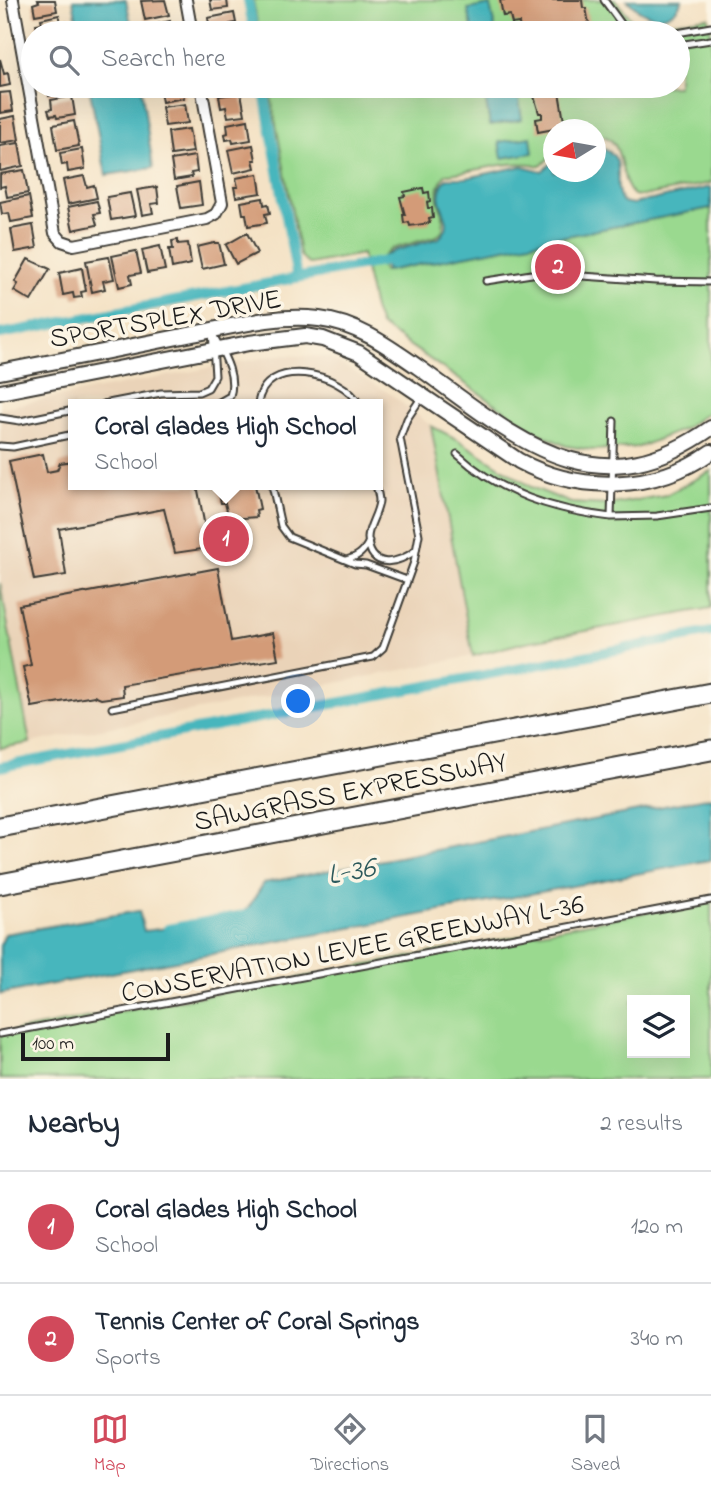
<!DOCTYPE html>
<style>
:root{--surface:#fff;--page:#f6f6f7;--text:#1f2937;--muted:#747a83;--line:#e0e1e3;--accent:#d1495b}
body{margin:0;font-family:"Indie Flower",sans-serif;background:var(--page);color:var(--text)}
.controls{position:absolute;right:21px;bottom:21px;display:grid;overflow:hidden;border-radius:0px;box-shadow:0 7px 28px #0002}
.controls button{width:63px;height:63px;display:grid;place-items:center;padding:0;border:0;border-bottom:2px solid var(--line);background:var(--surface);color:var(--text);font:35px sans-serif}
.compass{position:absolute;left:543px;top:119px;width:63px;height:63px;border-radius:50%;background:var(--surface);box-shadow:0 7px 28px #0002;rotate:259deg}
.scale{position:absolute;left:21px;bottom:18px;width:149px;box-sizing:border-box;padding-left:7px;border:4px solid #1c1c1c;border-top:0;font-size:19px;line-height:24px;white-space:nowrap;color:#1c1c1c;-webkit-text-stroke:5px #fcf5e5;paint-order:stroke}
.you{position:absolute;left:299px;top:702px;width:24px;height:24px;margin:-18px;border:5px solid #fff;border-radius:50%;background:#1a73e8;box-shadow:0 0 0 10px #1a73e833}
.badge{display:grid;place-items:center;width:46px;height:46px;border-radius:50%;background:var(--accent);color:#fff;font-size:23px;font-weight:700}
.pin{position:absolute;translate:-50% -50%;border:4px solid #fff;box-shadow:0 2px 7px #0006}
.popup{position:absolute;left:68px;top:399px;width:315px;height:91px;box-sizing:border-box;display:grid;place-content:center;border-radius:0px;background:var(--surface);filter:drop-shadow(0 2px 5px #0005);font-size:23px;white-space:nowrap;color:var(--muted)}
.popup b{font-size:26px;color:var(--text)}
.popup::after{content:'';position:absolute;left:50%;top:100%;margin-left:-14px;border:14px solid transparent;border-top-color:var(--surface)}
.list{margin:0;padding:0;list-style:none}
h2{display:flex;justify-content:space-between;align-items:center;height:91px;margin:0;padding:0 28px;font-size:30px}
h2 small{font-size:23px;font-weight:400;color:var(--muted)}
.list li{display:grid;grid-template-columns:46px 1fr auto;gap:21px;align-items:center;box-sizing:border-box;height:112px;padding:0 28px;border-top:2px solid var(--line)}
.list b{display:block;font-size:26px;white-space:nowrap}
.list p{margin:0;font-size:23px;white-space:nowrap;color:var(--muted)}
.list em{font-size:23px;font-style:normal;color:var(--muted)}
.icon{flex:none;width:38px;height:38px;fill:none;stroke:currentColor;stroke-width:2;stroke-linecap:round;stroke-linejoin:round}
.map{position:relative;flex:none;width:711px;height:1079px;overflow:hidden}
.search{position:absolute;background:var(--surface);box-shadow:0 7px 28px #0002;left:21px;right:21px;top:21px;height:77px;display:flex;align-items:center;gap:18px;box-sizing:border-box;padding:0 24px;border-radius:38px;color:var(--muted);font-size:26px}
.sheet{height:315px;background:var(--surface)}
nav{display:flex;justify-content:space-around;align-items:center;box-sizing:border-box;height:98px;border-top:2px solid var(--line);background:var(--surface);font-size:19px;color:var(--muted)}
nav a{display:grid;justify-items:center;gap:4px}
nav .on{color:var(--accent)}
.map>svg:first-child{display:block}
.built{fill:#ead3b8;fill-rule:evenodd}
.green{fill:#9ad98f;stroke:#5b7a56;stroke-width:2;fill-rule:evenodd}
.water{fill:#47b6bd;stroke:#32696c;stroke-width:2}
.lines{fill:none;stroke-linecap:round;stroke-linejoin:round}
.canal{stroke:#47b6bd;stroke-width:10}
.building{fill:#d39b78}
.service-casing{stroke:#3c3a35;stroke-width:9}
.minor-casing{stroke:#3c3a35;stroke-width:14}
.tertiary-casing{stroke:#3c3a35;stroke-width:18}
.motorway-casing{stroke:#3c3a35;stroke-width:23}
.service{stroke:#fff;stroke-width:5}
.minor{stroke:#fff;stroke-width:10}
.tertiary{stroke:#fff;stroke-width:14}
.motorway{stroke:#fff;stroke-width:19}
.labels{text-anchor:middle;stroke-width:7;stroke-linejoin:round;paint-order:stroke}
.street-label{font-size:28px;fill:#1c1c1c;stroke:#fcf5e5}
.water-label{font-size:30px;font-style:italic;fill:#2d5a5c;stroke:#fcf5e5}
</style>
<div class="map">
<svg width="711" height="1079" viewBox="0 0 711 1079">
<rect width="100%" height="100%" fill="#fcf5e5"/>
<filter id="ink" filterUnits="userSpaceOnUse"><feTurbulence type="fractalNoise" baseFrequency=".0143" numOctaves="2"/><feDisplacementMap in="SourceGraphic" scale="14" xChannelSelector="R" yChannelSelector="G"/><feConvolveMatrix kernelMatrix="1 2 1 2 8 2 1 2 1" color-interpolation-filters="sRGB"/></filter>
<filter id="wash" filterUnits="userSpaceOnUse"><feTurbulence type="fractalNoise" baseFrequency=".00686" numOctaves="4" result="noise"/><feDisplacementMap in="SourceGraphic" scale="28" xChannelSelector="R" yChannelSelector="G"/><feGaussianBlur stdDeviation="1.57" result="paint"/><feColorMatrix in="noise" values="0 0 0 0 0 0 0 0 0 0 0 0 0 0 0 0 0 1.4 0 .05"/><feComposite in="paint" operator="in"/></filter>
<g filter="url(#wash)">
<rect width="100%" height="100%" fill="#f4e2c5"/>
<path class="built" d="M 278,355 L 329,357 L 392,395 L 431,426 L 473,656 L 30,743 L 0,583 L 0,408 ZM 74,404 L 378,404 L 378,485 L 74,485 Z"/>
<path class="green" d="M 253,0 L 615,0 L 638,27 L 708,17 L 711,35 L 711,183 L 642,196 L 634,195 C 616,180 628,135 596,135 L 596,130 L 554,130 L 553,154 L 541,166 C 509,158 479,172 446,174 C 425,203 450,206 442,232 L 437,236 L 392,249 L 381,258 L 383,271 L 386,271 L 711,208 L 711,410 L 684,429 L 639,447 L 592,450 L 566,446 L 536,432 L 380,325 L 374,309 L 362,254 L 310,264 L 307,263 L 300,255 L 269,86 L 678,86 L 678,33 L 259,33 Z
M 431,426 L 457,439 L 531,487 L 571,503 L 608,505 L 666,495 L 711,471 L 711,608 L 521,643 L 473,656 Z
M 0,583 L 30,743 L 0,748 Z
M 711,900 L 711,1079 L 0,1079 L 0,1034 ZM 632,1000 L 685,1000 L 685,1053 L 632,1053 Z"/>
<path class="water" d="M 73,0 L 126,0 L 133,33 L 79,33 Z
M 627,0 L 682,0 C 669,27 643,17 627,0 Z
M 490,5 L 496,33 L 473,33 L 468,9 Z
M 89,86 L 141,86 L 153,168 L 106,175 Z
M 483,86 L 517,86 L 522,119 L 490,125 Z
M 531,137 L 533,153 L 502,158 L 499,142 Z
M 596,146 C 633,157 609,177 622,202 L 633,204 L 711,187 L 711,208 L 386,271 L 384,257 L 394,251 L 439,238 C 462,217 424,204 447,178 L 466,178 L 522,166 L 542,171 L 553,162 L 554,172 L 596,172 Z
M 711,797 L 711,860 L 0,994 L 0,946 L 5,934 L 139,911 L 144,931 L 241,919 L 264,883 Z"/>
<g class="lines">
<path class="canal" d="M 248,0 L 254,33
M 263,86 L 297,278
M 0,334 L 396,259
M 0,767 L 711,632
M 168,929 L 255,913"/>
</g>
<g id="blocks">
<path class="building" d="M 38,0 L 55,0 L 57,11 L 35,15 L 33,4 L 39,2 Z
M 165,0 L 169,15 L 145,20 L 141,1 Z
M 210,0 L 227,0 L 228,8 L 212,10 Z
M 500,0 L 582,0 L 583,8 L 586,8 L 590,29 L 583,31 L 583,33 L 528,33 L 527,29 L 520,31 L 519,23 L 512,24 L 510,15 L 503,16 Z
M 234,13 L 236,23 L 230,24 L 232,33 L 214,33 L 213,29 L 210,29 L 208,18 Z
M 59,15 L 61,23 L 66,22 L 68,33 L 41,33 L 40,29 L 37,30 L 36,24 L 42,23 L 41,19 Z
M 170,21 L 172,33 L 151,33 L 149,26 Z
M 0,59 L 4,74 L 8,73 L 10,85 L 0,87 Z
M 47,86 L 77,86 L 78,90 L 49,96 Z
M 159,86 L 182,86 L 184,98 L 162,102 Z
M 531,86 L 558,86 L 565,127 L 538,132 L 536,119 L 542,118 L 542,113 L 539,113 Z
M 10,92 L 13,111 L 0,113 L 0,93 Z
M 241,93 L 245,115 L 228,117 L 226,107 L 221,108 L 219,96 Z
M 72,96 L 75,115 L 57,118 L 56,115 L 50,116 L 48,110 L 52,109 L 51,100 Z
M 185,104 L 188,123 L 165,126 L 162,107 Z
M 15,116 L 19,140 L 0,143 L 0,119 Z
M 248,120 L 251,140 L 233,143 L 232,139 L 226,140 L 225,134 L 228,133 L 227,124 Z
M 74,121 L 79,146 L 57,150 L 53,125 Z
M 189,129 L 193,152 L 171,155 L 168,132 Z
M 19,143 L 23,166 L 0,171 L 0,146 Z
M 253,145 L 256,160 L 253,160 L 255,168 L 233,173 L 228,150 Z
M 82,149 L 85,169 L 68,172 L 67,164 L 62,165 L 60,153 Z
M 195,156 L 197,172 L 191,173 L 192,177 L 174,180 L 171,160 Z
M 24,170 L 28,193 L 7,197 L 5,186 L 0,187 L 0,174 Z
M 258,174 L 261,193 L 236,197 L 234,187 L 238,187 L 236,178 Z
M 84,176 L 87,187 L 94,185 L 97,198 L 68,204 L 63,180 Z
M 199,182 L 202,205 L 181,208 L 177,186 Z
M 157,187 L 159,203 L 151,204 L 153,213 L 142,215 L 137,190 Z
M 423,188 L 424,193 L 429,192 L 430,201 L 427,202 L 428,208 L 432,208 L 433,218 L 429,219 L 430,223 L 410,226 L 409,222 L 404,223 L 403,215 L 405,215 L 400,197 L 405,196 L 404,192 Z
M 130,193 L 135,216 L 111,220 L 107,197 Z
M 29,196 L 33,218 L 11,222 L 9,213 L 2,214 L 0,202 Z
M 263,198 L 264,205 L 268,204 L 270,213 L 265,214 L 267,223 L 248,226 L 246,214 L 243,214 L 241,202 Z
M 97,201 L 100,213 L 94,214 L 97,225 L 73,230 L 68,207 Z
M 33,225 L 37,248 L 15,252 L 11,229 Z
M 247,233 L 257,253 L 236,264 L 226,245 Z
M 178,240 L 178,244 L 188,243 L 191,264 L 172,268 L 169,249 L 173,249 L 172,241 Z
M 214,243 L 219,243 L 224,264 L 202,269 L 197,247 Z
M 160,246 L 165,270 L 147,273 L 142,250 Z
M 136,251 L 141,273 L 130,275 L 132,284 L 119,287 L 112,256 Z
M 109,257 L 114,279 L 103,281 L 105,289 L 92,292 L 86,261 Z
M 28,259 L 50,269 L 31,301 L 14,291 L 18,284 L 15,282 Z
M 82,268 L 86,291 L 81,292 L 82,297 L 74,298 L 73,293 L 63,295 L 59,273 Z
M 43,454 L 47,472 L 57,470 L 60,463 L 74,461 L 74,485 L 197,485 L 209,548 L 175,553 L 164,509 L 59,529 L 66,575 L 34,580 L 9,461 Z
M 217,485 L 255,485 L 260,509 L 256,510 L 257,517 L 229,519 L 225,503 L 221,503 Z
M 218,568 L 231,641 L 273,633 L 278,659 L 122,685 L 123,696 L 101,699 L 94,696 L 32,707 L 23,667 L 31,665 L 19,605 Z"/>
</g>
</g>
<g filter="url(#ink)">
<use href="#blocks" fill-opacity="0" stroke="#3c3a35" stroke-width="2"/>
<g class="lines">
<g class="service-casing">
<path id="service" d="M 604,0 L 628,33
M 677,33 L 711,27
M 678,45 L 711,40
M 486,281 L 538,273 L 656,281 L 711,282
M 213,334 C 222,352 237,374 230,396 L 216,404
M 103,404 L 161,393 L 199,392 L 208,388 L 215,376 L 212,331
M 258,404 C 264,355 342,372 359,404
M 0,418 L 20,421 L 74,410
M 0,446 L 13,447 L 74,434
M 457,454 C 500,494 554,510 611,517 L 614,421
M 272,485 L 281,526 L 289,537 L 355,564 L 366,565 L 407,580
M 376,485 C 377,490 379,496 379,501 C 378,514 368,526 368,538 C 369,571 399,564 416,550
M 611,517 L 657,516 L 711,508
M 346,560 C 358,557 364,552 369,541
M 112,708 L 373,657 L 383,648 L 414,562 L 419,535 L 400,438 L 407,419 L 421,398
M 0,1034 L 711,900"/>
</g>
<g class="minor-casing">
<path id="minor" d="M 13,0 L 55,233 L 62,241 L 74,245 L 207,219 L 216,214 L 222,203 L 201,86
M 186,0 L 192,33"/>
</g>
<g class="tertiary-casing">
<path id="tertiary" d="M 0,372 C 64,360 129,347 193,334 C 234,326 276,314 319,319 C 356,323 388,346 418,367 C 516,437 592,512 711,428
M 0,392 L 249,343 L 305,336 L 323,339 L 359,353 L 519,461 C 578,493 655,492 711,452"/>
</g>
<g class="motorway-casing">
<path id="motorway" d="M 0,827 L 711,693
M 0,884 L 711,750"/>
</g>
<use href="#service" class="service"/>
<use href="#minor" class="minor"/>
<use href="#tertiary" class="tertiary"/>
<use href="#motorway" class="motorway"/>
</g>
</g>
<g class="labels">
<g class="street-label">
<text transform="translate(165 317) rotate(-10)" y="10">SPORTSPLEX DRIVE</text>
<text transform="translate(350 790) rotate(-11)" y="10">SAWGRASS EXPRESSWAY</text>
<text transform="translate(352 947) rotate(-11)" y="10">CONSERVATION LEVEE GREENWAY L-36</text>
</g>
<g class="water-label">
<text transform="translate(351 870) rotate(-10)" y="10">L-36</text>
</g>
</g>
</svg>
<div class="controls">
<button><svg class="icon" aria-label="layers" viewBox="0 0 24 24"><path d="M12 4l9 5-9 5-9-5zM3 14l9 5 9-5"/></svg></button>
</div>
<svg class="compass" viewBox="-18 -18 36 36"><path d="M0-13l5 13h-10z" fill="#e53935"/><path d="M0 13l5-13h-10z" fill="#747a83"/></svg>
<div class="scale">100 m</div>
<div class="you"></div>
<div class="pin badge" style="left:226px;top:539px">1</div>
<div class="popup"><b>Coral Glades High School</b>School</div>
<div class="pin badge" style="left:558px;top:267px">2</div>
<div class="search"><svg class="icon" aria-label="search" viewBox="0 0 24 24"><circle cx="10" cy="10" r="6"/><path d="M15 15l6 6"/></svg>Search here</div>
</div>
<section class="sheet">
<h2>Nearby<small>2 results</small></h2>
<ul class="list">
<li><span class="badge">1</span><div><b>Coral Glades High School</b><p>School</p></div><em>120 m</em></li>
<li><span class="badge">2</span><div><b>Tennis Center of Coral Springs</b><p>Sports</p></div><em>340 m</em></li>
</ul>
</section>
<nav>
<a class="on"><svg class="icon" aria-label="map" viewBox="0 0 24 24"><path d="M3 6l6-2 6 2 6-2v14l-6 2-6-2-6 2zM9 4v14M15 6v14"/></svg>Map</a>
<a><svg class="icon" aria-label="directions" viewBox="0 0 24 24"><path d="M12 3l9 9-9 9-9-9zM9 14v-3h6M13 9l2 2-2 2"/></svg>Directions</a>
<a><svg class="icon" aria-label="saved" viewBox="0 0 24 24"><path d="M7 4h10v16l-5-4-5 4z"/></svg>Saved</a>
</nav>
